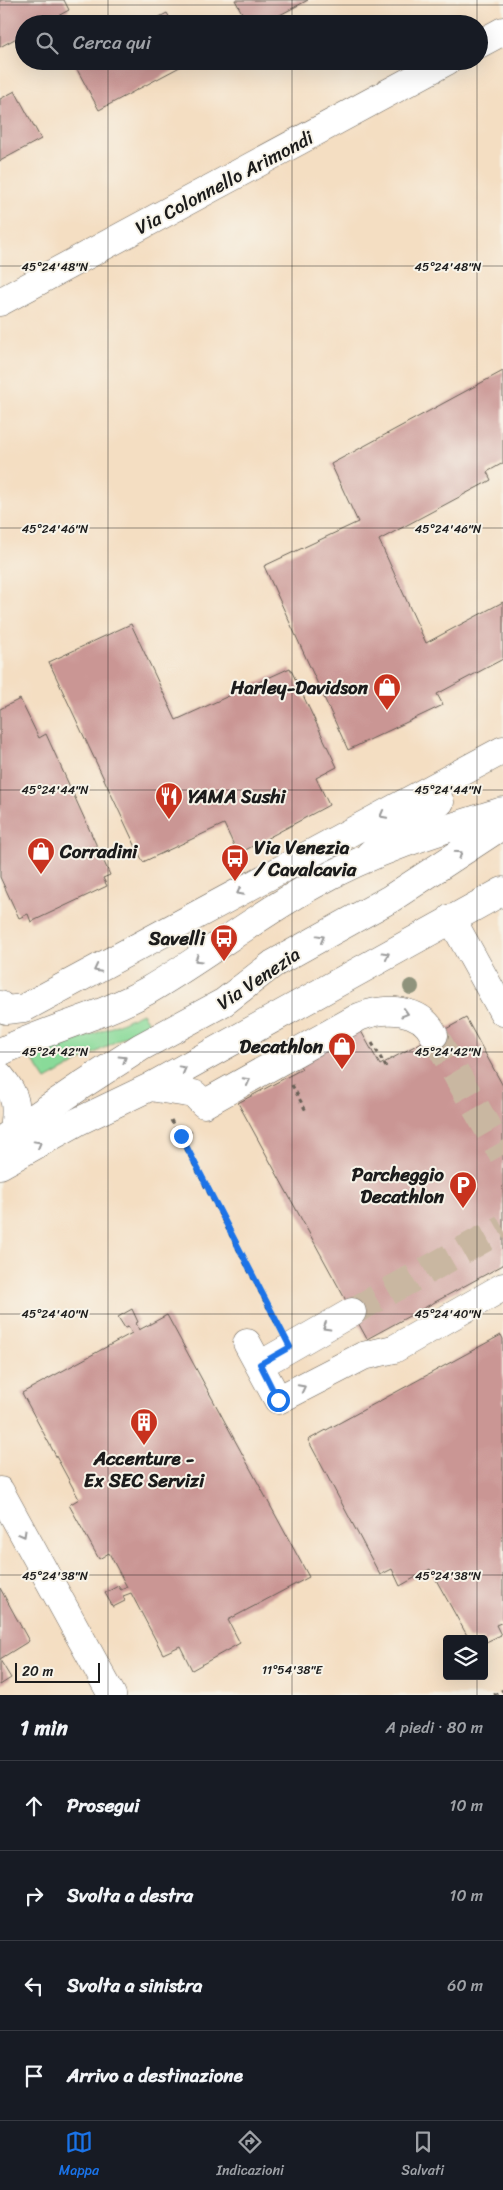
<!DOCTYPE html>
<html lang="it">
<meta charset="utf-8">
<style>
:root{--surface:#171b24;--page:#242831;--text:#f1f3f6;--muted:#9ea1a6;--line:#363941;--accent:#1a73e8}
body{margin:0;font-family:Sriracha,sans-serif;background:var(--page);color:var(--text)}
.controls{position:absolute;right:15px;bottom:15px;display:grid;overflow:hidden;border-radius:5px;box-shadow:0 5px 20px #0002}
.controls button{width:45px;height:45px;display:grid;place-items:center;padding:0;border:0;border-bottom:1px solid var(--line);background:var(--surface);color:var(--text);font:25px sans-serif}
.scale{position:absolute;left:15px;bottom:12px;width:85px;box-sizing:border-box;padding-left:5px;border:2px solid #1c1c1c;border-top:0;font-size:14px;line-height:18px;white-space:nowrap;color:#1c1c1c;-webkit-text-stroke:4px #f7f3e8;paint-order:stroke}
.stop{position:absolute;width:15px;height:15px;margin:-11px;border:4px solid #1a73e8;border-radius:50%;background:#fff}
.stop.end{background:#1a73e8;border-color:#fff;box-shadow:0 1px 5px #0008}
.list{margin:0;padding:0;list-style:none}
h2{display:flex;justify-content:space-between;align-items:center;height:65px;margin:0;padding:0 20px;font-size:21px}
h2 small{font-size:16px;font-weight:400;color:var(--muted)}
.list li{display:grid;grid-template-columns:32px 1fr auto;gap:15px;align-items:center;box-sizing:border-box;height:90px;padding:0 20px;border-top:1px solid var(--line)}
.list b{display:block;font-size:19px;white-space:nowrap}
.list em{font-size:16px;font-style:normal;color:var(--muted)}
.icon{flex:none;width:28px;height:28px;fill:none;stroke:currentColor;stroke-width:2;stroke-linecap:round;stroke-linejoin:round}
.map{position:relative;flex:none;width:503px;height:1695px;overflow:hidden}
.search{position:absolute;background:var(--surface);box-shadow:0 5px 20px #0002;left:15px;right:15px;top:15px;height:55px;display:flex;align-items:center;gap:12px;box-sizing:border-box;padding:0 18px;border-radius:28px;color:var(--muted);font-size:19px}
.sheet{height:425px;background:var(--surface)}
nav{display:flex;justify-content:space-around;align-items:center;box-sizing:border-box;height:70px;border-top:1px solid var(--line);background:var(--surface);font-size:14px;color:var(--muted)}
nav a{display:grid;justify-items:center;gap:2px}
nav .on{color:var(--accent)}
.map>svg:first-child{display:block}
.green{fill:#89da99;stroke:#527b5a}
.building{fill:#ca9694}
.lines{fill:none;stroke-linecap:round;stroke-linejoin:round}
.minor-tunnel{stroke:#c9b7a1;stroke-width:28;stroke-dasharray:28 14;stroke-linecap:butt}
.minor-casing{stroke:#686056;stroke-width:29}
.major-casing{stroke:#686056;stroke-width:29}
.path{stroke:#686056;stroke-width:3;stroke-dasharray:4 4;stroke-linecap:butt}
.minor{stroke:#fff;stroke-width:28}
.major{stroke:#fff;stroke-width:28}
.tree{fill:#8f937c}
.oneway{stroke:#999}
.route{stroke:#1a73e8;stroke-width:6}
.ticks{fill:none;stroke:#1c1c1c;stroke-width:1;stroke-opacity:0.45}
.labels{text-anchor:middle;stroke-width:4;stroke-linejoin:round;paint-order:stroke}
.street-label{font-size:19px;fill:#1c1c1c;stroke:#f7f3e8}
.poi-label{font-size:19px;font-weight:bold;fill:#1c1c1c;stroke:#f7f3e8;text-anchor:end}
.ticks-label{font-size:12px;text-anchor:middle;fill:#1c1c1c;stroke:#f7f3e8;stroke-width:4;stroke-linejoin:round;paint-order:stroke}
</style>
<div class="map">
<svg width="503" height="1695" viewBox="0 0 503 1695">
<rect width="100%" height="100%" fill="#f7f3e8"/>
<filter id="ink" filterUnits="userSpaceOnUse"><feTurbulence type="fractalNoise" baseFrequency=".02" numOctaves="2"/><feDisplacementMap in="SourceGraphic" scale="10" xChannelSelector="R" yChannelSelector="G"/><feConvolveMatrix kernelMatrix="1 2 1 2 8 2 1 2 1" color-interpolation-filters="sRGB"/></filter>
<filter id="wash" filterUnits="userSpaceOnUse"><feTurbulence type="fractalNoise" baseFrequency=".0096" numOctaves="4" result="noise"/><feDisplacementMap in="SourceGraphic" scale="20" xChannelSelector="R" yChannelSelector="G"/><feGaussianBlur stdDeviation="1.12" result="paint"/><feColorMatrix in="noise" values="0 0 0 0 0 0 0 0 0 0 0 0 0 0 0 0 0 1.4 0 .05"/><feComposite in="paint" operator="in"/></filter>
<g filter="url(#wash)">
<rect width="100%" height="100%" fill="#f4dec2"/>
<path class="green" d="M 142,1013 L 149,1023 L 46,1080 L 32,1059 L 36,1056 L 112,1027 Z"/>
<g id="blocks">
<path class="building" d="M 0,0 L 64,0 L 69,10 L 43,24 L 24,24 L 24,34 L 0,47 Z
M 235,0 L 308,0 L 263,24 L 248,24 Z
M 167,13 L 173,24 L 146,24 Z
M 75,61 L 191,61 L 99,110 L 73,62 Z
M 15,91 L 41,139 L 0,161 L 0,99 Z
M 503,371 L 503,463 L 487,472 L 491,480 L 379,540 L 426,643 L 503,602 L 503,659 L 437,694 L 443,705 L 348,750 L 264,566 L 358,522 L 331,464 Z
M 131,624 L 176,720 L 290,668 L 337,767 L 316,778 L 329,805 L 238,854 L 224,824 L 143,862 L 49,662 Z
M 20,699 L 39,738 L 46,734 L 110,875 L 103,878 L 107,886 L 31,922 L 28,914 L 19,918 L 0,877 L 0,709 Z
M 466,1018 L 503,1086 L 503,1265 L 367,1339 L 238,1103 L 302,1069 L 295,1058 L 357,1024 L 380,1065 Z
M 132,1309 L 138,1322 L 136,1323 L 139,1330 L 167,1315 L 309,1577 L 228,1620 L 240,1643 L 192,1670 L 180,1646 L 163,1654 L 131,1593 L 123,1596 L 125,1601 L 113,1607 L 105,1593 L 118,1586 L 121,1590 L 127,1587 L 109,1553 L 99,1559 L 69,1505 L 79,1499 L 22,1393 L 132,1333 L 128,1327 L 125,1328 L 118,1317 Z
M 501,1335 L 503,1339 L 503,1622 L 496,1625 L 501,1635 L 484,1643 L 484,1639 L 469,1639 L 430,1569 L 400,1586 L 392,1569 L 380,1575 L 308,1440 Z
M 0,1588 L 29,1641 L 0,1659 Z
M 0,1660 L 11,1678 L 0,1685 Z"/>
</g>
</g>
<g filter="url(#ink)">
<use href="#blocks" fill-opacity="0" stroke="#686056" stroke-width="1"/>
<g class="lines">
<path class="minor-tunnel" d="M 434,1035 L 503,1155
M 352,1312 L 503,1228"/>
<g class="minor-casing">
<path id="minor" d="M 479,44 L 503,31
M 0,302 L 447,61
M 370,854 L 414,819 L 440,802
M 451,918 L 503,1012
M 0,1005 L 6,1010 L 24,1008 L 503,750
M 150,1087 L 194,1094 L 204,1104 L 359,1017 C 385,1007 421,1007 434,1035
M 0,1165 L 77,1122 L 150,1087 L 503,891
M 247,1343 L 278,1400 L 363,1356 L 394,1349 L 503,1287
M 260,1365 L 352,1312
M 0,1491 L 112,1695"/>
</g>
<g class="major-casing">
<path id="major" d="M 0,1052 C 48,1029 100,1017 147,991 C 204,958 255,917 313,885 C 372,851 438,831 503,811
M 0,1076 C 18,1097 17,1106 14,1132
M 0,1141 L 82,1085 L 141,1047 L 224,1002 L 273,964 L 390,899 L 503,825"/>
</g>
<path class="path" d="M 372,1043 L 386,1067
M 292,1085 L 306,1111
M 171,1120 L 276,1323
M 181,1136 L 195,1130
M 494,1695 L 503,1690"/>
<use href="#minor" class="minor"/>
<use href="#major" class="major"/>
</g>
<circle class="tree" cx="411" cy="987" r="8"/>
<defs><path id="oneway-chevron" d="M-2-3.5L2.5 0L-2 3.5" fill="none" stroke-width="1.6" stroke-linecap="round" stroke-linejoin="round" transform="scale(1.25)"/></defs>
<g class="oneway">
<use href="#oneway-chevron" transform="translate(383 815) rotate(152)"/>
<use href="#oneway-chevron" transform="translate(459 854) rotate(-34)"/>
<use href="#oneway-chevron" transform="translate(240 892) rotate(152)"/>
<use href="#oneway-chevron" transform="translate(321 938) rotate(-29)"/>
<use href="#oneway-chevron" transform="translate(386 955) rotate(-29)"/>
<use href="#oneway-chevron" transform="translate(198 959) rotate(148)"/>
<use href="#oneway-chevron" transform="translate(97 969) rotate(153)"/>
<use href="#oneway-chevron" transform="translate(405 1013) rotate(17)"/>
<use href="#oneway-chevron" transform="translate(123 1059) rotate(-32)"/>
<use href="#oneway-chevron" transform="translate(183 1069) rotate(-29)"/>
<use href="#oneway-chevron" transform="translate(247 1081) rotate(-28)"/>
<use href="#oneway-chevron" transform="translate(38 1144) rotate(-29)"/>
<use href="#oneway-chevron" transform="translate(326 1327) rotate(150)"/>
<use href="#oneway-chevron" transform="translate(302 1388) rotate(-27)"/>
<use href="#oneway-chevron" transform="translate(23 1534) rotate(61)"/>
</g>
</g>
<g class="lines" filter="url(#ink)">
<path class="route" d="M 181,1136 L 290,1347 L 260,1364 L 278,1400"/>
</g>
<path class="ticks" d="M 108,0 L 108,24M 292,0 L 292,24M 477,0 L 477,24M 0,5 L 503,5M 108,61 L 108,1695M 292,61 L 292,1695M 477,61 L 477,1639M 0,266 L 503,266M 0,528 L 503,528M 0,790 L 503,790M 0,1052 L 503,1052M 0,1314 L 503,1314M 0,1575 L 503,1575M 477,1676 L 477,1695"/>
<defs>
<g id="shop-pin" transform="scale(1.4375)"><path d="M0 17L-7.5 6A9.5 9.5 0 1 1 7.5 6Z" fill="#c8321e" stroke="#f7f3e8"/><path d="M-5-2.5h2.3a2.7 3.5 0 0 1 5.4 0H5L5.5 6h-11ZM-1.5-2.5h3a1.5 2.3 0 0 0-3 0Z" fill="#fff"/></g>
<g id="restaurant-pin" transform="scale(1.4375)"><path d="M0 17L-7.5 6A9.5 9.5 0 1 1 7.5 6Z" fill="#c8321e" stroke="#f7f3e8"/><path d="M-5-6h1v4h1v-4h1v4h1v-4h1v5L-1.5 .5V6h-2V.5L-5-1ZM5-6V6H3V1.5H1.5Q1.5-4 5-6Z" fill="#fff"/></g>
<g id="bus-pin" transform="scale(1.4375)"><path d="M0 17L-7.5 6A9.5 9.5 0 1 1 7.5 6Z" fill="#c8321e" stroke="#f7f3e8"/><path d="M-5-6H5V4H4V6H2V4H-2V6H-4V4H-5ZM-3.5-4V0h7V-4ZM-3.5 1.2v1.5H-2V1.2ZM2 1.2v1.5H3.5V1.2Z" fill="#fff"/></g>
<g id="parking-pin" transform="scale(1.4375)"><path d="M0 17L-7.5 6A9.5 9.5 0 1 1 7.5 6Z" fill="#c8321e" stroke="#f7f3e8"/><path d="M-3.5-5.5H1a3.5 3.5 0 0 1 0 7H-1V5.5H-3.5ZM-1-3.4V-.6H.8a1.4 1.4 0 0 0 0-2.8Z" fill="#fff"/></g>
<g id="building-pin" transform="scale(1.4375)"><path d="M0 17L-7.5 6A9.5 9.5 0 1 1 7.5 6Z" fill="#c8321e" stroke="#f7f3e8"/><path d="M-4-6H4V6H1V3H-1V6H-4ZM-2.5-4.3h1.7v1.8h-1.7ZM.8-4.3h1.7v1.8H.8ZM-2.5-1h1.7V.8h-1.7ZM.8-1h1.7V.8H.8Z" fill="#fff"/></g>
</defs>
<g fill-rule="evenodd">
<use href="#shop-pin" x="387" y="687"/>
<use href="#restaurant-pin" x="169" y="796"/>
<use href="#shop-pin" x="41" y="851"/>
<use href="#bus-pin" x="235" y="858"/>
<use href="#bus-pin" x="224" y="938"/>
<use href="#shop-pin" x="342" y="1046"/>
<use href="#parking-pin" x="463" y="1185"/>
<use href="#building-pin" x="144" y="1422"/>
</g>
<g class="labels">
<g class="street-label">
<text transform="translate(224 182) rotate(-28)" y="7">Via Colonnello Arimondi</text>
<text transform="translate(258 978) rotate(-34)" y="7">Via Venezia</text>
</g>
<g class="poi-label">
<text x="368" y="694">Harley-Davidson</text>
<text x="188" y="803" text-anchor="start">YAMA Sushi</text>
<text x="254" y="854" text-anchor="start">Via Venezia<tspan x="254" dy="22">/ Cavalcavia</tspan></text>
<text x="60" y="858" text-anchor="start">Corradini</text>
<text x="205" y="945">Savelli</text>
<text x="323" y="1053">Decathlon</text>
<text x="444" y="1181">Parcheggio<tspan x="444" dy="22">Decathlon</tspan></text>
<text x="144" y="1465" text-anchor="middle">Accenture -<tspan x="144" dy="22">Ex SEC Servizi</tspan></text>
</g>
</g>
<g class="ticks-label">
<text x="55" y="271">45°24'48"N</text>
<text x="448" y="271">45°24'48"N</text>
<text x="55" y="533">45°24'46"N</text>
<text x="448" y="533">45°24'46"N</text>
<text x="55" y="794">45°24'44"N</text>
<text x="448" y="794">45°24'44"N</text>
<text x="55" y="1056">45°24'42"N</text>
<text x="448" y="1056">45°24'42"N</text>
<text x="55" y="1318">45°24'40"N</text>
<text x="448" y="1318">45°24'40"N</text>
<text x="55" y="1580">45°24'38"N</text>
<text x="448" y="1580">45°24'38"N</text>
<text x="292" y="1674">11°54'38"E</text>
</g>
</svg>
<div class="controls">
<button><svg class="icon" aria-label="layers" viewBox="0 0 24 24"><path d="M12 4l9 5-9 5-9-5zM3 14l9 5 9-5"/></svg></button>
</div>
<div class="scale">20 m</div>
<div class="stop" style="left:278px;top:1400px"></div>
<div class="stop end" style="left:181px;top:1136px"></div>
<div class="search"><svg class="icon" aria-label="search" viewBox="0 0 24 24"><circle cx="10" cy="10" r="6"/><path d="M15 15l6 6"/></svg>Cerca qui</div>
</div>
<section class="sheet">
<h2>1 min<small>A piedi · 80 m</small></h2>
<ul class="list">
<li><svg class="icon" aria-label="ahead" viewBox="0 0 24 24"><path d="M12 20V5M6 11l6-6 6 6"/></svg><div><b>Prosegui</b></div><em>10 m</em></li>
<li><svg class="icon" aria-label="right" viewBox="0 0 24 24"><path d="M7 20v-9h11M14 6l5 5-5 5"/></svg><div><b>Svolta a destra</b></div><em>10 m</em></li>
<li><svg class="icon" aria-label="left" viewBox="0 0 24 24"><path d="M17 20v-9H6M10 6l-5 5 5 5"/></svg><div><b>Svolta a sinistra</b></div><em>60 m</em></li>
<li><svg class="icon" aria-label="arrive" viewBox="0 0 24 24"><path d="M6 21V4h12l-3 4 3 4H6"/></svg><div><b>Arrivo a destinazione</b></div></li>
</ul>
</section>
<nav>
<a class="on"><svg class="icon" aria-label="map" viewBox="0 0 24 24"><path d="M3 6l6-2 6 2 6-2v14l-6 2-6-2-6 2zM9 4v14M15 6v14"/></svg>Mappa</a>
<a><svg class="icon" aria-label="directions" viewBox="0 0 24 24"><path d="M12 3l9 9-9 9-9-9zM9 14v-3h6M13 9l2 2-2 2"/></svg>Indicazioni</a>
<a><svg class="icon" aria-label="saved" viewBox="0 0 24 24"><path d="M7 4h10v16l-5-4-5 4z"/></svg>Salvati</a>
</nav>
